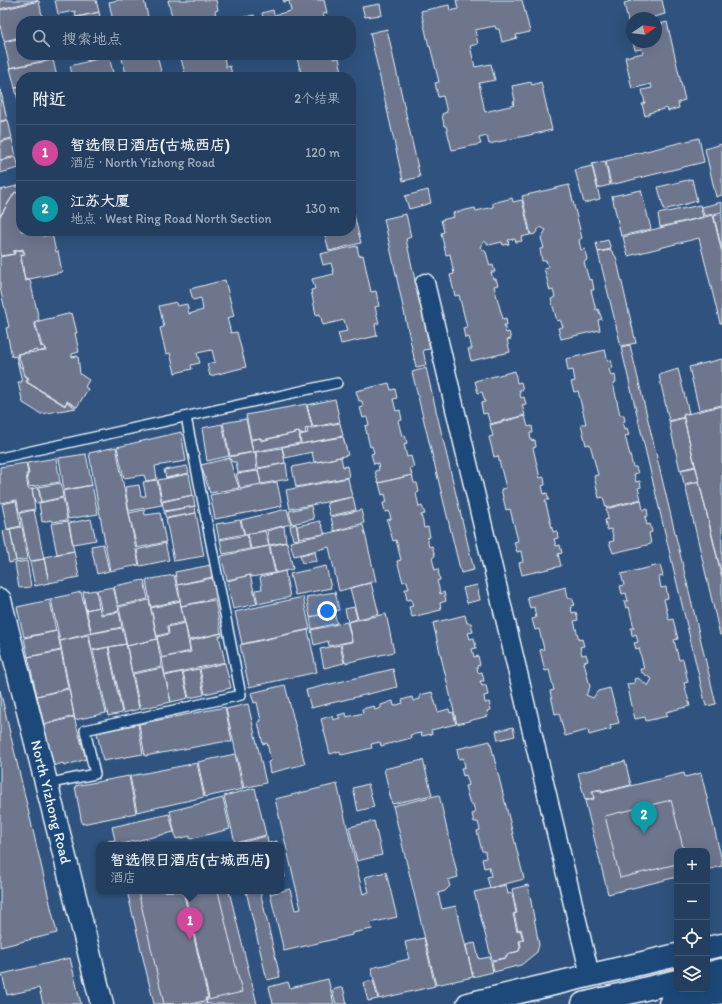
<!DOCTYPE html>
<html lang="zh">
<meta charset="utf-8">
<style>
:root{--surface:#233e5e;--page:#2f4967;--text:#f1f3f6;--muted:#a3aebc;--line:#405773;--accent:#ea580c}
body{margin:0;font-family:Itim,"LXGW WenKai TC",sans-serif;background:var(--page);color:var(--text)}
.controls{position:absolute;right:12px;bottom:12px;display:grid;overflow:hidden;border-radius:8px;box-shadow:0 4px 16px #0002}
.controls button{width:36px;height:36px;display:grid;place-items:center;padding:0;border:0;border-bottom:1px solid var(--line);background:var(--surface);color:var(--text);font:20px sans-serif}
.compass{position:absolute;left:626px;top:12px;width:36px;height:36px;border-radius:50%;background:var(--surface);box-shadow:0 4px 16px #0002;rotate:77deg}
.you{position:absolute;left:327px;top:611px;width:14px;height:14px;margin:-10px;border:3px solid #fff;border-radius:50%;background:#1a73e8;box-shadow:0 0 0 6px #1a73e833}
.badge{display:grid;place-items:center;width:26px;height:26px;border-radius:50%;background:var(--accent);color:#fff;font-size:13px;font-weight:700}
.pin{position:absolute;translate:-50% -33px;filter:drop-shadow(0 1px 2px #0008)}
.pin::after{content:'';position:absolute;top:21px;width:14px;height:12px;background:inherit;clip-path:polygon(0 0,100% 0,50% 100%)}
.popup{position:absolute;left:96px;top:842px;width:188px;height:52px;box-sizing:border-box;display:grid;place-content:center;border-radius:8px;background:var(--surface);filter:drop-shadow(0 1px 3px #0005);font-size:13px;white-space:nowrap;color:var(--muted)}
.popup b{font-size:15px;color:var(--text)}
.popup::after{content:'';position:absolute;left:50%;top:100%;margin-left:-8px;border:8px solid transparent;border-top-color:var(--surface)}
.list{margin:0;padding:0;list-style:none}
h2{display:flex;justify-content:space-between;align-items:center;height:52px;margin:0;padding:0 16px;font-size:17px}
h2 small{font-size:13px;font-weight:400;color:var(--muted)}
.list li{display:grid;grid-template-columns:26px 1fr auto;gap:12px;align-items:center;box-sizing:border-box;height:56px;padding:0 16px;border-top:1px solid var(--line)}
.list b{display:block;font-size:15px;white-space:nowrap}
.list p{margin:0;font-size:13px;white-space:nowrap;color:var(--muted)}
.list em{font-size:13px;font-style:normal;color:var(--muted)}
.icon{flex:none;width:22px;height:22px;fill:none;stroke:currentColor;stroke-width:2;stroke-linecap:round;stroke-linejoin:round}
.map{position:relative;flex:none;width:722px;height:1004px;overflow:hidden}
.search{position:absolute;background:var(--surface);box-shadow:0 4px 16px #0002;left:16px;top:16px;width:340px;height:44px;display:flex;align-items:center;gap:10px;box-sizing:border-box;padding:0 14px;border-radius:16px;color:var(--muted);font-size:15px}
.panel{position:absolute;background:var(--surface);box-shadow:0 4px 16px #0002;left:16px;top:72px;width:340px;height:164px;border-radius:16px}
.map>svg:first-child{display:block}
.building{fill:#6d768d;stroke:#e8f1f8}
.lines{fill:none;stroke-linecap:round;stroke-linejoin:round}
.lane-casing{stroke:#e8f1f8;stroke-width:12}
.street-casing{stroke:#e8f1f8;stroke-width:21}
.secondary-casing{stroke:#e8f1f8;stroke-width:25}
.primary-casing{stroke:#e8f1f8;stroke-width:25}
.lane{stroke:#1f4a7a;stroke-width:9}
.street{stroke:#1f4a7a;stroke-width:18}
.secondary{stroke:#1f4a7a;stroke-width:22}
.primary{stroke:#1f4a7a;stroke-width:22}
.labels{text-anchor:middle;stroke-width:3;stroke-linejoin:round;paint-order:stroke}
.street-label{font-size:15px;fill:#e8f1f8;stroke:#1f4a7a}
</style>
<div class="map">
<svg width="722" height="1004" viewBox="0 0 722 1004">
<rect width="100%" height="100%" fill="#2f537e"/>
<filter id="ink" filterUnits="userSpaceOnUse"><feTurbulence type="fractalNoise" baseFrequency=".025" numOctaves="2"/><feDisplacementMap in="SourceGraphic" scale="8" xChannelSelector="R" yChannelSelector="G"/><feConvolveMatrix kernelMatrix="1 2 1 2 8 2 1 2 1" color-interpolation-filters="sRGB"/></filter>
<g filter="url(#ink)">
<path class="building" d="M 0,0 L 38,0 L 0,9 Z
M 55,0 L 96,0 L 99,12 L 76,17 L 75,11 L 58,14 Z
M 118,0 L 144,0 L 149,21 L 113,21 L 109,2 Z
M 168,0 L 216,0 L 218,10 L 215,11 L 217,21 L 173,21 Z
M 283,0 L 324,0 L 327,13 L 323,14 L 325,21 L 245,21 L 245,17 L 254,15 L 255,19 L 263,18 L 262,13 L 273,10 L 274,15 L 291,11 L 289,1 L 284,2 Z
M 456,0 L 522,0 L 530,32 L 516,35 L 517,38 L 502,42 L 499,29 L 496,29 L 495,26 L 475,30 L 478,44 L 470,46 L 475,67 L 491,64 L 495,80 L 479,83 L 485,112 L 514,105 L 513,102 L 515,101 L 512,86 L 531,82 L 532,85 L 541,82 L 552,130 L 489,144 L 487,136 L 479,138 L 481,144 L 452,150 L 446,126 L 444,126 L 442,114 L 447,112 L 443,96 L 438,97 L 435,83 L 439,82 L 430,46 L 429,47 L 421,11 L 449,5 L 450,11 L 458,9 Z
M 631,0 L 662,0 L 665,14 L 651,18 L 632,18 L 632,26 L 629,26 L 624,3 L 631,1 Z
M 39,1 L 43,21 L 21,21 L 21,37 L 4,41 L 0,26 L 0,10 Z
M 380,4 L 382,15 L 365,17 L 362,7 Z
M 99,12 L 101,21 L 62,21 Z
M 667,22 L 685,100 L 678,102 L 679,108 L 668,111 L 667,108 L 649,113 L 650,114 L 645,116 L 642,104 L 645,103 L 642,90 L 652,88 L 651,84 L 632,89 L 625,57 L 643,53 L 642,49 L 635,50 L 633,42 L 656,42 L 656,25 Z
M 632,26 L 632,39 L 629,27 Z
M 387,29 L 420,177 L 403,181 L 370,33 Z
M 21,38 L 21,55 L 51,55 L 52,59 L 10,68 L 4,42 Z
M 68,55 L 81,55 L 69,58 Z
M 86,55 L 109,55 L 109,56 L 87,61 Z
M 121,55 L 157,55 L 162,76 L 156,77 L 127,77 Z
M 180,55 L 235,55 L 224,58 L 226,67 L 230,66 L 232,75 L 228,76 L 228,77 L 186,77 Z
M 237,55 L 252,55 L 238,58 Z
M 301,55 L 333,55 L 334,59 L 339,58 L 343,77 L 302,77 L 297,58 L 302,57 Z
M 109,56 L 114,77 L 73,77 L 70,66 Z
M 53,60 L 57,77 L 21,77 L 21,87 L 15,88 L 10,68 Z
M 21,87 L 21,107 L 20,108 L 15,88 Z
M 0,88 L 3,100 L 0,101 Z
M 3,101 L 7,120 L 0,121 L 0,102 Z
M 8,120 L 12,138 L 0,141 L 0,122 Z
M 699,138 L 704,162 L 611,185 L 606,161 Z
M 12,139 L 16,156 L 0,160 L 0,142 Z
M 722,144 L 722,195 L 716,197 L 705,149 Z
M 16,157 L 19,168 L 0,173 L 0,161 Z
M 605,161 L 610,185 L 598,188 L 592,164 Z
M 592,166 L 600,199 L 584,203 L 575,170 Z
M 692,179 L 697,201 L 664,210 L 658,187 Z
M 21,185 L 21,190 L 19,194 L 15,192 L 0,216 L 0,190 Z
M 569,185 L 582,238 L 579,240 L 581,250 L 585,249 L 587,260 L 584,262 L 589,280 L 592,279 L 594,290 L 591,290 L 596,310 L 598,309 L 602,319 L 598,320 L 600,330 L 561,339 L 558,328 L 563,327 L 561,322 L 560,320 L 557,321 L 551,299 L 555,297 L 553,290 L 550,291 L 544,268 L 548,267 L 546,260 L 542,261 L 540,249 L 544,248 L 541,238 L 546,230 L 540,227 L 535,234 L 531,235 L 522,196 Z
M 428,190 L 431,203 L 409,209 L 405,196 Z
M 641,190 L 651,229 L 621,236 L 612,196 Z
M 21,191 L 21,231 L 44,231 L 42,231 L 43,236 L 52,234 L 56,252 L 58,251 L 62,272 L 25,280 L 21,255 L 25,254 L 23,249 L 13,251 L 14,254 L 0,256 L 0,217 L 15,192 L 19,194 Z
M 512,198 L 513,202 L 522,200 L 530,235 L 521,237 L 522,241 L 516,242 L 515,239 L 508,240 L 509,244 L 503,245 L 502,242 L 489,245 L 484,241 L 480,247 L 486,252 L 490,266 L 493,265 L 495,272 L 491,272 L 493,279 L 496,279 L 498,285 L 494,286 L 499,305 L 503,319 L 506,318 L 507,325 L 504,325 L 506,333 L 509,332 L 511,339 L 507,340 L 510,352 L 471,361 L 468,349 L 472,349 L 469,337 L 465,338 L 463,328 L 467,327 L 459,295 L 455,296 L 450,275 L 454,274 L 450,254 L 446,255 L 441,233 L 444,232 L 441,220 L 454,217 L 453,213 L 475,208 L 476,211 L 493,207 L 493,203 Z
M 722,202 L 722,212 L 704,216 L 702,207 Z
M 351,203 L 361,243 L 329,251 L 324,231 L 351,231 Z
M 700,205 L 703,217 L 660,227 L 658,214 Z
M 406,214 L 411,237 L 406,239 L 430,349 L 423,350 L 426,365 L 416,367 L 384,219 Z
M 722,214 L 722,250 L 714,216 Z
M 713,215 L 722,253 L 722,323 L 720,323 L 699,238 L 628,256 L 623,237 Z
M 608,240 L 611,249 L 598,252 L 596,243 Z
M 357,246 L 359,256 L 363,255 L 371,292 L 376,291 L 379,306 L 375,307 L 379,323 L 375,324 L 377,336 L 341,344 L 338,333 L 347,331 L 344,320 L 323,325 L 320,314 L 316,315 L 311,290 L 315,289 L 312,279 L 334,274 L 331,263 L 323,265 L 320,254 Z
M 23,250 L 23,254 L 20,255 L 22,268 L 25,281 L 30,280 L 39,320 L 34,322 L 41,347 L 44,346 L 45,350 L 37,352 L 37,350 L 17,354 L 20,367 L 22,367 L 24,376 L 28,378 L 26,382 L 65,406 L 67,402 L 76,408 L 41,414 L 23,403 L 18,382 L 22,382 L 16,356 L 12,357 L 6,328 L 9,327 L 0,288 L 0,257 L 15,254 L 14,252 Z
M 611,250 L 616,257 L 636,343 L 621,346 L 598,252 Z
M 225,280 L 234,316 L 227,318 L 231,333 L 237,332 L 246,367 L 210,376 L 207,364 L 215,362 L 212,350 L 197,353 L 200,363 L 191,365 L 192,369 L 175,373 L 170,353 L 166,354 L 160,328 L 164,327 L 159,306 L 176,302 L 177,306 L 187,304 L 189,314 L 203,310 L 201,298 L 193,300 L 190,289 Z
M 72,313 L 77,333 L 75,333 L 79,352 L 72,354 L 72,357 L 78,356 L 80,374 L 89,380 L 85,387 L 88,389 L 77,407 L 67,401 L 65,405 L 27,382 L 29,378 L 25,375 L 18,354 L 46,351 L 44,346 L 42,346 L 35,322 Z
M 630,345 L 716,704 L 706,706 L 621,347 Z
M 605,350 L 608,361 L 611,360 L 613,368 L 609,369 L 611,376 L 615,375 L 616,382 L 613,383 L 620,415 L 624,415 L 625,421 L 622,422 L 624,429 L 627,428 L 629,435 L 625,436 L 633,467 L 636,467 L 638,473 L 634,474 L 636,482 L 640,481 L 641,487 L 638,488 L 641,499 L 606,508 L 603,497 L 599,498 L 594,476 L 598,475 L 590,444 L 586,445 L 581,424 L 586,424 L 578,391 L 574,392 L 571,382 L 575,381 L 573,370 L 568,371 L 566,359 Z
M 722,359 L 722,405 L 699,410 L 689,367 Z
M 426,368 L 474,570 L 461,573 L 412,372 Z
M 678,369 L 689,413 L 683,414 L 684,417 L 669,421 L 659,375 Z
M 515,371 L 517,383 L 521,382 L 523,390 L 519,390 L 521,398 L 524,397 L 526,404 L 522,405 L 525,415 L 490,424 L 487,413 L 483,414 L 481,403 L 485,402 L 482,392 L 478,393 L 475,381 Z
M 389,383 L 391,390 L 395,389 L 397,398 L 393,399 L 396,411 L 400,410 L 402,420 L 398,421 L 402,436 L 405,435 L 407,443 L 404,444 L 407,457 L 411,456 L 414,467 L 410,468 L 412,475 L 378,483 L 375,471 L 379,470 L 378,463 L 374,464 L 371,454 L 374,453 L 372,446 L 370,447 L 365,426 L 369,425 L 367,417 L 363,418 L 360,408 L 363,407 L 362,401 L 359,401 L 356,391 Z
M 335,399 L 340,422 L 313,427 L 307,405 Z
M 306,404 L 312,427 L 305,429 L 306,433 L 300,434 L 299,432 L 262,440 L 261,438 L 251,439 L 246,415 Z
M 722,406 L 722,576 L 683,415 Z
M 525,416 L 528,427 L 532,426 L 533,433 L 530,433 L 531,441 L 535,440 L 536,447 L 533,448 L 540,478 L 544,477 L 545,485 L 542,486 L 544,494 L 547,493 L 549,500 L 545,500 L 553,532 L 557,531 L 558,538 L 554,539 L 556,546 L 560,545 L 562,553 L 558,554 L 561,566 L 522,575 L 519,563 L 523,562 L 521,551 L 517,552 L 514,542 L 518,541 L 510,509 L 506,510 L 501,489 L 506,488 L 498,456 L 494,457 L 489,437 L 493,436 L 490,425 Z
M 684,418 L 695,466 L 680,470 L 669,422 Z
M 246,419 L 253,452 L 230,456 L 223,423 Z
M 340,423 L 343,436 L 301,444 L 300,435 L 308,433 L 307,429 Z
M 222,424 L 229,456 L 207,461 L 202,428 Z
M 181,432 L 186,461 L 155,466 L 157,479 L 146,481 L 144,475 L 124,478 L 117,447 Z
M 299,432 L 300,443 L 253,452 L 251,440 L 260,438 L 261,441 Z
M 343,437 L 348,455 L 318,462 L 314,462 L 312,452 L 285,458 L 282,447 Z
M 116,447 L 139,565 L 110,571 L 89,453 Z
M 282,448 L 285,463 L 258,468 L 256,452 Z
M 255,452 L 257,470 L 238,473 L 236,462 L 232,462 L 229,457 Z
M 86,454 L 92,485 L 64,490 L 59,458 Z
M 341,457 L 343,467 L 347,466 L 349,477 L 296,487 L 292,467 Z
M 56,458 L 60,482 L 29,487 L 27,475 L 29,474 L 27,463 Z
M 229,458 L 239,488 L 210,493 L 201,465 Z
M 26,463 L 28,474 L 26,474 L 28,489 L 32,489 L 35,509 L 19,512 L 17,500 L 0,503 L 0,467 Z
M 286,463 L 288,479 L 261,484 L 258,469 Z
M 187,466 L 189,473 L 166,478 L 164,470 Z
M 696,467 L 699,481 L 684,484 L 681,470 Z
M 258,471 L 261,484 L 240,488 L 236,474 Z
M 189,474 L 193,495 L 162,501 L 158,480 Z
M 412,475 L 414,483 L 417,483 L 419,492 L 416,493 L 419,507 L 422,506 L 425,514 L 421,515 L 423,522 L 424,528 L 428,527 L 430,537 L 427,538 L 429,547 L 432,546 L 435,556 L 432,558 L 435,570 L 438,569 L 440,580 L 437,581 L 439,588 L 440,594 L 444,592 L 446,601 L 440,603 L 441,610 L 412,617 L 409,607 L 413,606 L 411,599 L 407,600 L 405,589 L 409,589 L 407,581 L 403,582 L 397,561 L 401,560 L 396,540 L 393,541 L 387,520 L 391,519 L 389,511 L 385,512 L 383,503 L 387,502 L 385,494 L 382,495 L 379,483 Z
M 348,478 L 352,497 L 290,509 L 286,490 Z
M 157,480 L 162,505 L 129,511 L 125,487 L 139,485 L 141,496 L 146,496 L 143,482 Z
M 277,482 L 282,506 L 215,519 L 210,495 Z
M 699,482 L 722,578 L 722,635 L 720,635 L 685,485 Z
M 61,483 L 63,497 L 41,502 L 39,487 Z
M 92,485 L 98,514 L 68,519 L 63,491 Z
M 38,487 L 41,502 L 35,503 L 32,489 Z
M 193,495 L 195,506 L 164,511 L 162,502 Z
M 353,497 L 356,510 L 330,516 L 327,503 Z
M 63,498 L 67,520 L 52,522 L 51,520 L 42,522 L 39,503 Z
M 641,500 L 643,510 L 647,509 L 648,516 L 645,517 L 647,525 L 650,524 L 652,532 L 649,533 L 651,544 L 613,553 L 609,542 L 614,541 L 611,529 L 607,530 L 605,520 L 608,519 L 606,509 Z
M 16,501 L 21,526 L 7,529 L 2,504 Z
M 195,506 L 196,513 L 166,518 L 164,512 Z
M 311,506 L 314,519 L 292,524 L 289,511 Z
M 287,509 L 291,524 L 245,535 L 241,520 Z
M 34,510 L 44,559 L 30,561 L 20,513 Z
M 144,510 L 145,515 L 160,513 L 166,542 L 137,548 L 129,513 Z
M 361,510 L 364,523 L 334,531 L 331,517 Z
M 196,513 L 204,556 L 174,561 L 166,519 Z
M 91,519 L 96,540 L 73,544 L 69,523 Z
M 240,520 L 244,534 L 219,539 L 216,524 Z
M 68,521 L 74,551 L 57,554 L 51,524 Z
M 320,521 L 325,534 L 299,538 L 297,526 Z
M 296,524 L 299,539 L 293,540 L 290,526 Z
M 363,525 L 376,581 L 339,591 L 329,547 L 294,556 L 290,542 Z
M 284,526 L 286,542 L 269,545 L 267,531 Z
M 22,527 L 28,559 L 16,561 L 10,529 Z
M 10,529 L 16,561 L 9,563 L 3,531 Z
M 265,531 L 269,546 L 251,549 L 248,534 Z
M 247,535 L 250,549 L 223,554 L 220,540 Z
M 287,542 L 293,569 L 276,573 L 270,546 Z
M 165,543 L 169,560 L 140,566 L 137,550 Z
M 103,544 L 109,571 L 97,574 L 91,546 Z
M 269,546 L 275,573 L 251,577 L 251,575 L 227,580 L 221,556 Z
M 74,551 L 79,577 L 49,583 L 44,557 Z
M 315,552 L 317,561 L 302,563 L 300,555 Z
M 44,559 L 49,583 L 35,586 L 30,562 Z
M 27,561 L 31,587 L 19,588 L 15,563 Z
M 211,565 L 212,577 L 177,585 L 175,572 Z
M 660,565 L 663,576 L 659,577 L 661,588 L 666,587 L 668,598 L 664,599 L 669,620 L 673,619 L 678,639 L 674,640 L 679,660 L 683,659 L 688,682 L 684,683 L 690,706 L 666,712 L 668,716 L 646,721 L 645,717 L 635,719 L 627,684 L 635,683 L 634,679 L 638,678 L 648,686 L 652,679 L 641,672 L 640,669 L 644,669 L 639,648 L 636,649 L 634,643 L 638,642 L 636,634 L 632,636 L 631,628 L 634,628 L 629,607 L 626,608 L 624,601 L 628,601 L 626,593 L 622,594 L 620,586 L 624,585 L 621,574 Z
M 326,566 L 331,588 L 295,595 L 290,574 Z
M 285,571 L 290,597 L 258,604 L 255,590 L 262,589 L 260,577 Z
M 174,575 L 180,600 L 151,607 L 146,580 Z
M 250,575 L 257,604 L 233,609 L 227,581 Z
M 213,578 L 217,598 L 181,606 L 178,585 Z
M 144,580 L 148,599 L 118,606 L 114,586 Z
M 371,583 L 379,614 L 358,619 L 350,588 Z
M 477,585 L 480,600 L 467,603 L 463,588 Z
M 113,587 L 119,611 L 102,614 L 97,590 Z
M 566,587 L 568,598 L 572,598 L 575,605 L 571,606 L 572,613 L 576,612 L 578,620 L 574,621 L 579,640 L 582,639 L 584,646 L 580,647 L 582,655 L 586,654 L 588,661 L 584,662 L 590,687 L 586,695 L 593,698 L 598,691 L 610,688 L 619,723 L 610,725 L 611,729 L 589,735 L 588,730 L 565,736 L 559,713 L 555,714 L 550,691 L 554,690 L 549,670 L 545,671 L 540,650 L 544,649 L 539,629 L 535,630 L 532,619 L 536,618 L 534,607 L 530,608 L 527,597 Z
M 96,590 L 99,607 L 86,610 L 83,592 Z
M 81,592 L 91,633 L 60,641 L 51,599 Z
M 335,592 L 339,610 L 310,617 L 306,597 Z
M 303,597 L 310,629 L 242,644 L 235,612 Z
M 50,600 L 56,631 L 24,637 L 17,607 Z
M 149,600 L 157,639 L 127,646 L 119,607 Z
M 215,600 L 221,633 L 189,640 L 181,606 Z
M 180,601 L 184,622 L 167,626 L 168,633 L 157,636 L 151,608 Z
M 99,607 L 101,615 L 119,612 L 122,627 L 92,633 L 86,610 Z
M 354,607 L 357,619 L 348,622 L 345,609 Z
M 334,612 L 337,623 L 312,629 L 310,617 Z
M 386,614 L 394,652 L 345,663 L 341,644 L 352,642 L 348,622 Z
M 465,615 L 467,623 L 471,623 L 473,632 L 468,633 L 470,639 L 474,638 L 476,648 L 472,649 L 474,657 L 478,656 L 480,665 L 477,666 L 478,673 L 482,672 L 484,681 L 480,681 L 482,686 L 486,685 L 488,695 L 484,696 L 485,703 L 489,702 L 491,710 L 487,711 L 488,716 L 457,724 L 433,623 Z
M 347,622 L 352,641 L 329,646 L 328,641 L 314,645 L 311,630 Z
M 185,623 L 190,651 L 162,658 L 157,637 L 169,634 L 168,627 Z
M 122,628 L 126,644 L 92,650 L 89,634 Z
M 308,630 L 317,672 L 249,687 L 240,645 Z
M 57,631 L 61,650 L 28,657 L 24,638 Z
M 222,633 L 222,636 L 219,636 L 225,662 L 165,675 L 162,658 L 191,652 L 189,641 Z
M 88,635 L 106,713 L 75,720 L 60,641 Z
M 157,639 L 162,667 L 132,673 L 127,646 Z
M 126,644 L 139,709 L 123,713 L 109,647 Z
M 340,645 L 344,663 L 324,668 L 320,649 Z
M 108,647 L 122,713 L 108,716 L 93,651 Z
M 61,651 L 68,688 L 37,696 L 28,657 Z
M 225,663 L 231,688 L 205,694 L 200,669 Z
M 163,668 L 171,702 L 140,709 L 133,674 Z
M 199,669 L 204,695 L 189,698 L 183,672 Z
M 393,669 L 397,687 L 311,708 L 306,690 Z
M 182,672 L 188,698 L 171,702 L 165,676 Z
M 285,685 L 305,764 L 270,773 L 268,762 L 271,761 L 267,743 L 263,744 L 258,722 L 261,721 L 257,702 L 254,703 L 251,693 Z
M 69,689 L 74,716 L 44,724 L 37,696 Z
M 0,690 L 57,933 L 0,947 L 0,936 L 1,936 L 0,931 Z
M 432,692 L 438,712 L 449,709 L 450,713 L 453,712 L 456,724 L 431,730 L 432,734 L 422,736 L 421,733 L 410,735 L 411,738 L 381,746 L 380,742 L 371,744 L 372,748 L 341,755 L 340,751 L 330,754 L 321,719 L 332,716 L 333,720 L 340,718 L 338,715 L 346,713 L 347,717 L 363,713 L 362,709 L 374,706 L 375,710 L 381,708 L 381,705 L 393,701 L 394,706 L 403,703 L 402,700 L 412,697 L 413,701 L 420,699 L 420,695 Z
M 248,704 L 266,783 L 244,788 L 226,709 Z
M 225,707 L 232,742 L 222,742 L 145,756 L 139,724 Z
M 74,717 L 86,759 L 64,766 L 63,763 L 53,766 L 44,725 Z
M 138,724 L 143,754 L 103,761 L 97,733 Z
M 513,727 L 515,736 L 498,740 L 496,731 Z
M 490,741 L 524,879 L 490,888 L 487,877 L 491,876 L 489,867 L 484,868 L 482,859 L 486,858 L 485,851 L 482,851 L 477,831 L 480,830 L 478,822 L 474,822 L 472,814 L 475,813 L 473,804 L 470,804 L 465,786 L 469,785 L 466,775 L 463,776 L 461,768 L 465,767 L 463,758 L 459,759 L 457,749 Z
M 235,754 L 243,789 L 205,797 L 198,762 Z
M 423,760 L 432,795 L 392,804 L 384,769 Z
M 625,761 L 631,785 L 602,792 L 601,789 L 592,791 L 594,798 L 585,800 L 578,773 Z
M 197,763 L 204,797 L 137,812 L 130,776 Z
M 684,773 L 685,777 L 701,773 L 722,861 L 722,866 L 707,870 L 707,851 L 677,851 L 677,877 L 608,894 L 585,801 L 594,799 L 593,792 L 600,790 L 601,793 Z
M 129,776 L 136,813 L 82,824 L 75,786 Z
M 337,784 L 363,894 L 369,892 L 365,877 L 386,872 L 397,917 L 370,923 L 372,929 L 352,933 L 352,935 L 284,951 L 270,894 L 290,889 L 295,910 L 301,909 L 275,799 Z
M 368,784 L 374,807 L 358,811 L 353,788 Z
M 255,788 L 266,835 L 235,843 L 224,796 Z
M 439,795 L 458,877 L 448,880 L 450,886 L 445,891 L 438,893 L 442,909 L 456,906 L 473,977 L 436,985 L 393,806 Z
M 223,798 L 230,829 L 190,839 L 190,836 L 176,839 L 170,811 Z
M 671,800 L 684,851 L 677,851 L 677,864 L 620,878 L 605,816 Z
M 169,814 L 174,832 L 118,845 L 108,845 L 108,841 L 115,840 L 112,827 Z
M 374,821 L 382,855 L 357,861 L 349,827 Z
M 267,836 L 268,843 L 277,841 L 278,845 L 235,845 L 235,844 Z
M 281,858 L 285,877 L 281,878 Z
M 506,885 L 508,894 L 512,893 L 516,913 L 513,914 L 517,931 L 520,930 L 523,940 L 519,941 L 520,946 L 519,951 L 507,954 L 505,958 L 492,960 L 474,892 Z
M 528,885 L 539,945 L 537,952 L 521,965 L 494,972 L 492,961 L 506,958 L 507,955 L 519,951 L 521,946 L 520,941 L 524,940 L 521,929 L 518,930 L 514,914 L 517,913 L 512,889 Z
M 127,891 L 183,891 L 208,998 L 205,998 L 207,1004 L 154,1004 Z
M 138,891 L 218,891 L 242,992 L 191,1004 L 164,1004 Z
M 184,891 L 229,891 L 257,1004 L 207,1004 L 206,999 L 209,998 Z
M 246,891 L 260,891 L 280,977 L 267,980 Z
M 424,938 L 435,986 L 379,999 L 371,968 L 409,959 L 405,942 Z
M 475,943 L 479,959 L 490,957 L 493,972 L 473,977 L 466,945 Z
M 70,958 L 81,1004 L 43,1004 L 39,988 L 7,995 L 2,974 Z
M 328,979 L 334,1004 L 273,1004 L 269,987 L 288,982 L 290,988 Z
M 373,980 L 378,999 L 368,1001 L 363,983 Z
M 343,987 L 347,1004 L 336,1004 L 332,990 Z"/>
<g class="lines">
<g class="lane-casing">
<path id="lane" d="M 0,458 L 337,383
M 46,784 L 95,774 L 85,730 L 241,695 L 186,417"/>
</g>
<g class="street-casing">
<path id="street" d="M 425,283 L 590,975"/>
</g>
<g class="secondary-casing">
<path id="secondary" d="M 0,600 L 102,1004"/>
</g>
<g class="primary-casing">
<path id="primary" d="M 707,948 L 722,945
M 707,974 L 722,970
M 468,1004 L 677,955
M 583,1004 L 677,981
M 670,1004 L 722,992"/>
</g>
<use href="#lane" class="lane"/>
<use href="#street" class="street"/>
<use href="#secondary" class="secondary"/>
<use href="#primary" class="primary"/>
</g>
</g>
<g class="labels">
<g class="street-label">
<text transform="translate(51 802) rotate(76)" y="5">North Yizhong Road</text>
</g>
</g>
</svg>
<div class="controls">
<button>+</button>
<button>−</button>
<button><svg class="icon" aria-label="locate" viewBox="0 0 24 24"><circle cx="12" cy="12" r="6"/><path d="M12 2v4M12 18v4M2 12h4M18 12h4"/></svg></button>
<button><svg class="icon" aria-label="layers" viewBox="0 0 24 24"><path d="M12 4l9 5-9 5-9-5zM3 14l9 5 9-5"/></svg></button>
</div>
<svg class="compass" viewBox="-18 -18 36 36"><path d="M0-13l5 13h-10z" fill="#e53935"/><path d="M0 13l5-13h-10z" fill="#a3aebc"/></svg>
<div class="you"></div>
<div class="pin badge" style="left:190px;top:940px;background:#d1479c">1</div>
<div class="popup"><b>智选假日酒店(古城西店)</b>酒店</div>
<div class="pin badge" style="left:644px;top:834px;background:#0f9aa8">2</div>
<div class="search"><svg class="icon" aria-label="search" viewBox="0 0 24 24"><circle cx="10" cy="10" r="6"/><path d="M15 15l6 6"/></svg>搜索地点</div>
<section class="panel">
<h2>附近<small>2个结果</small></h2>
<ul class="list">
<li><span class="badge" style="background:#d1479c">1</span><div><b>智选假日酒店(古城西店)</b><p>酒店 · North Yizhong Road</p></div><em>120 m</em></li>
<li><span class="badge" style="background:#0f9aa8">2</span><div><b>江苏大厦</b><p>地点 · West Ring Road North Section</p></div><em>130 m</em></li>
</ul>
</section>
</div>
